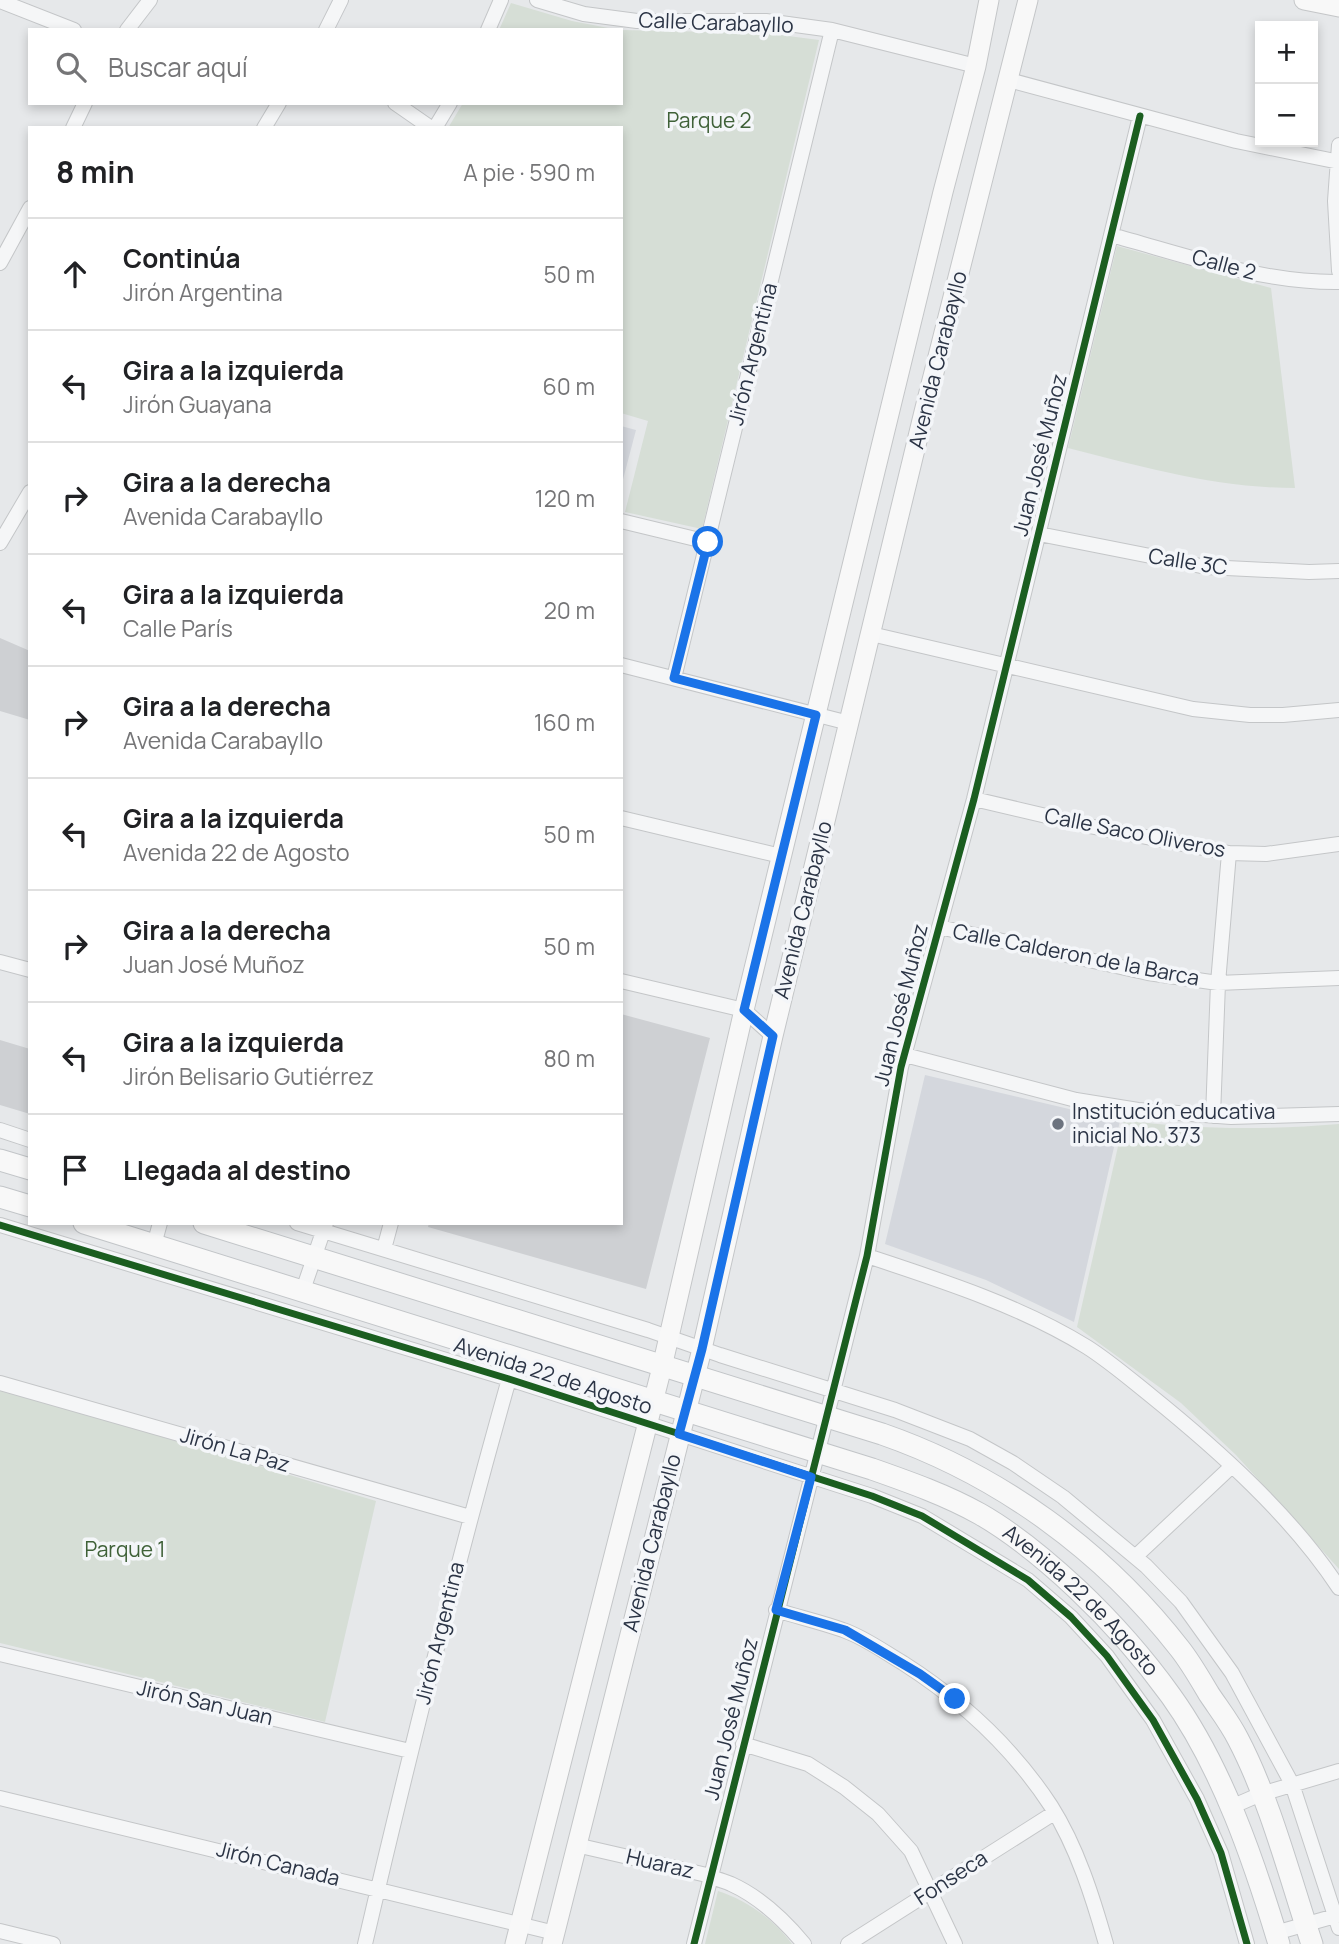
<!DOCTYPE html>
<html lang="es">
<meta charset="utf-8">
<style>
:root{--surface:#fff;--page:#f2f2f2;--text:#202124;--muted:#757577;--line:#e0e0e0}
body{margin:0;font-family:Manrope,sans-serif;background:var(--page);color:var(--text)}
.controls{position:absolute;right:21px;top:21px;display:grid;overflow:hidden;border-radius:0px;box-shadow:0 4px 10px #0003}
.controls button{width:63px;height:63px;display:grid;place-items:center;padding:0;border:0;border-bottom:2px solid var(--line);background:var(--surface);color:var(--text);font:35px sans-serif}
.stop{position:absolute;width:21px;height:21px;margin:-16px;border:5px solid #1a73e8;border-radius:50%;background:#fff}
.stop.end{background:#1a73e8;border-color:#fff;box-shadow:0 2px 7px #0008}
.list{margin:0;padding:0;list-style:none}
h2{display:flex;justify-content:space-between;align-items:center;height:91px;margin:0;padding:0 28px;font-size:30px}
h2 small{font-size:23px;font-weight:400;color:var(--muted)}
.list li{display:grid;grid-template-columns:46px 1fr auto;gap:21px;align-items:center;box-sizing:border-box;height:112px;padding:0 28px;border-top:2px solid var(--line)}
.list b{display:block;font-size:26px;white-space:nowrap}
.list p{margin:0;font-size:23px;white-space:nowrap;color:var(--muted)}
.list em{font-size:23px;font-style:normal;color:var(--muted)}
.icon{flex:none;width:38px;height:38px;fill:none;stroke:currentColor;stroke-width:2;stroke-linecap:round;stroke-linejoin:round}
.map{position:relative;flex:none;width:1339px;height:1944px;overflow:hidden}
.search{position:absolute;background:var(--surface);box-shadow:0 4px 10px #0003;left:28px;top:28px;width:595px;height:77px;display:flex;align-items:center;gap:18px;box-sizing:border-box;padding:0 24px;border-radius:0px;color:var(--muted);font-size:26px}
.panel{position:absolute;background:var(--surface);box-shadow:0 4px 10px #0003;left:28px;top:126px;width:595px;height:1099px;border-radius:0px}
.map>svg:first-child{display:block}
.built{fill:#d4d7dd}
.green{fill:#d6ded6}
.building{fill:#ced0d3}
.lines{fill:none;stroke-linecap:round;stroke-linejoin:round}
.street-casing{stroke:#c4c6c8;stroke-width:16}
.secondary-casing{stroke:#c4c6c8;stroke-width:21}
.primary-casing{stroke:#c2c5c8;stroke-width:23}
.street{stroke:#f5f6f7;stroke-width:14}
.secondary{stroke:#f8f8f8;stroke-width:19}
.primary{stroke:#f8f8f8;stroke-width:21}
.cycleway-casing{stroke:#f4f6f9;stroke-width:11}
.cycleway{stroke:#1b5e20;stroke-width:7}
.route{stroke:#1a73e8;stroke-width:9}
.poi-dot{fill:#6c737f;stroke:#f4f6f9;stroke-width:2.5}
.labels{text-anchor:middle;stroke-width:7;stroke-linejoin:round;paint-order:stroke}
.street-label{font-size:21px;fill:#2b3445;stroke:#f4f6f9}
.park-label{font-size:21px;fill:#3f6138;stroke:#f4f6f9}
.poi-label{font-size:21px;fill:#2b3445;stroke:#f4f6f9;text-anchor:start}
</style>
<div class="map">
<svg width="1339" height="1944" viewBox="0 0 1339 1944">
<rect width="100%" height="100%" fill="#e6e8ea"/>
<path class="built" d="M 621,426 L 636,430 L 621,487 Z
M 925,1075 L 1120,1121 L 1074,1322 L 986,1280 L 885,1244 Z"/>
<path class="green" d="M 511,3 L 572,21 L 619,30 L 499,30 Z
M 621,30 L 765,33 L 819,40 L 702,529 L 625,512 L 648,421 L 621,413 L 621,128 L 448,128 L 463,103 L 621,103 Z
M 1117,246 L 1271,288 L 1295,488 C 1217,488 1143,467 1068,448 Z
M 1124,1120 C 1196,1130 1266,1130 1339,1124 L 1339,1569 L 1236,1455 L 1181,1403 L 1077,1327 Z
M 0,1388 L 376,1501 L 325,1722 L 0,1643 Z
M 718,1891 C 746,1900 775,1920 792,1944 L 705,1944 Z"/>
<path class="building" d="M 0,638 L 30,651 L 30,720 L 0,711 Z
M 621,1014 L 710,1038 L 646,1289 L 428,1227 L 429,1223 L 621,1223 Z
M 0,1040 L 30,1049 L 30,1114 L 0,1105 Z"/>
<g class="lines">
<g class="street-casing">
<path id="street" d="M 537,0 L 584,14 L 637,21 L 766,21 L 832,30 L 976,66
M 0,1 L 74,30
M 127,30 L 150,0
M 326,30 L 341,0
M 488,30 L 501,0
M 1009,80 L 1236,141 L 1339,162
M 395,103 L 431,128
M 73,128 L 85,103
M 264,128 L 279,103
M 435,128 L 450,103
M 1339,145 L 1335,201 L 1339,271
M 1111,235 C 1185,255 1261,283 1339,282
M 0,263 L 30,208
M 621,521 L 708,542
M 1039,534 L 1206,567 L 1309,572 L 1339,571
M 0,543 L 30,492
M 871,634 L 1193,709 L 1250,715 L 1283,715 L 1339,710
M 621,665 L 849,723
M 674,678 L 832,30
M 974,799 L 1089,826 L 1229,853 L 1266,854 L 1339,844
M 621,818 L 781,856
M 939,927 L 1148,973 L 1218,983 L 1339,978
M 0,962 L 30,970
M 621,981 L 744,1010 L 773,1036
M 905,1055 L 1076,1100 L 1138,1110 L 1231,1117 L 1339,1114
M 1213,1116 L 1218,983 L 1229,853
M 0,1130 L 30,1140
M 297,1223 L 648,1330 L 720,1355 L 895,1410 L 970,1439 L 1013,1463 L 1063,1497 L 1146,1566 L 1181,1602 L 1232,1673 L 1292,1784 L 1339,1928
M 0,1225 L 509,1379 L 872,1496 L 922,1516 L 1028,1580 L 1071,1617 L 1107,1656 L 1153,1720 L 1197,1799 L 1221,1853 L 1247,1944
M 154,1245 L 160,1223
M 384,1249 L 391,1223
M 867,1256 C 940,1280 1021,1306 1087,1347 C 1109,1361 1130,1379 1150,1395 C 1218,1450 1291,1515 1339,1588
M 303,1290 L 326,1223
M 0,1383 L 470,1517
M 1135,1557 L 1232,1466
M 776,1610 C 798,1617 821,1622 843,1630 C 864,1637 884,1652 903,1663 C 961,1700 1013,1748 1051,1806 C 1077,1847 1093,1898 1106,1944
M 0,1654 L 410,1751
M 743,1744 L 808,1764 L 844,1787 L 878,1814 L 911,1851 L 955,1944
M 0,1798 L 555,1933
M 1231,1807 L 1261,1794 L 1339,1771
M 576,1845 L 711,1876 C 717,1880 725,1881 731,1884 C 760,1897 784,1920 804,1944
M 0,1931 L 53,1944
M 1275,1933 L 1339,1915
M 365,1944 C 409,1755 456,1567 509,1379
M 694,1944 L 867,1256 L 901,1067 L 974,799 L 1140,116
M 848,1944 L 1054,1813"/>
</g>
<g class="secondary-casing">
<path id="secondary" d="M 1304,0 L 1339,7
M 515,1944 L 662,1367 L 744,1010 L 943,192 L 976,66 L 989,0
M 552,1944 L 702,1349 L 773,1036 L 924,412 L 1028,0"/>
</g>
<g class="primary-casing">
<g id="primary">
<path d="M 0,1160 L 30,1169"/>
<path d="M 0,1197 L 30,1206"/>
<path id="s1" d="M 84,1223 L 872,1469 C 909,1482 946,1495 980,1514 C 1015,1534 1047,1561 1077,1589 C 1112,1622 1143,1657 1171,1696 C 1222,1767 1254,1861 1279,1944"/>
<path d="M 204,1223 L 882,1434 C 1000,1475 1104,1551 1180,1649 C 1191,1663 1200,1679 1209,1694 C 1219,1709 1230,1723 1238,1739 C 1270,1800 1290,1878 1312,1944"/>
</g>
</g>
<use href="#street" class="street"/>
<use href="#secondary" class="secondary"/>
<use href="#primary" class="primary"/>
<g class="cycleway-casing">
<path id="cycleway" d="M 0,1225 L 509,1379 L 872,1496 L 922,1516 L 1028,1580 L 1071,1617 L 1107,1656 L 1153,1720 L 1197,1799 L 1221,1853 L 1247,1944
M 694,1944 L 867,1256 L 901,1067 L 974,799 L 1140,116"/>
</g>
<use href="#cycleway" class="cycleway"/>
</g>
<g class="lines">
<path class="route" d="M 708,542 L 674,678 L 816,715 L 744,1010 L 773,1036 L 702,1349 L 679,1434 L 811,1477 L 776,1610 L 845,1630 L 920,1674 L 955,1699"/>
</g>
<circle class="poi-dot" cx="1058" cy="1124" r="7"/>
<g class="labels">
<g class="street-label">
<text transform="translate(716 23) rotate(2)" y="7">Calle Carabayllo</text>
<text transform="translate(1224 265) rotate(15)" y="7">Calle 2</text>
<text transform="translate(753 354) rotate(-76)" y="7">Jirón Argentina</text>
<text transform="translate(938 360) rotate(-76)" y="7">Avenida Carabayllo</text>
<text transform="translate(1040 455) rotate(-76)" y="7">Juan José Muñoz</text>
<text transform="translate(1188 562) rotate(9)" y="7">Calle 3C</text>
<text transform="translate(1135 833) rotate(11)" y="7">Calle Saco Oliveros</text>
<text transform="translate(803 910) rotate(-76)" y="7">Avenida Carabayllo</text>
<text transform="translate(1076 955) rotate(11)" y="7">Calle Calderon de la Barca</text>
<text transform="translate(901 1005) rotate(-76)" y="7">Juan José Muñoz</text>
<text transform="translate(553 1376) rotate(18)" y="7">Avenida 22 de Agosto</text>
<text transform="translate(235 1450) rotate(16)" y="7">Jirón La Paz</text>
<text transform="translate(652 1543) rotate(-76)" y="7">Avenida Carabayllo</text>
<text dy="7" stroke="none"><textPath href="#s1" startOffset="1076">Avenida 22 de Agosto</textPath></text>
<text transform="translate(440 1633) rotate(-76)" y="7">Jirón Argentina</text>
<text transform="translate(205 1703) rotate(13)" y="7">Jirón San Juan</text>
<text transform="translate(731 1719) rotate(-76)" y="7">Juan José Muñoz</text>
<text transform="translate(278 1864) rotate(14)" y="7">Jirón Canada</text>
<text transform="translate(660 1864) rotate(13)" y="7">Huaraz</text>
<text transform="translate(951 1878) rotate(-33)" y="7">Fonseca</text>
</g>
<g class="park-label">
<text x="709" y="128">Parque 2</text>
<text x="125" y="1557">Parque 1</text>
</g>
<g class="poi-label">
<text x="1072" y="1119">Institución educativa<tspan x="1072" dy="24">inicial No. 373</tspan></text>
</g>
</g>
</svg>
<div class="controls">
<button>+</button>
<button>−</button>
</div>
<div class="stop" style="left:708px;top:542px"></div>
<div class="stop end" style="left:955px;top:1699px"></div>
<div class="search"><svg class="icon" aria-label="search" viewBox="0 0 24 24"><circle cx="10" cy="10" r="6"/><path d="M15 15l6 6"/></svg>Buscar aquí</div>
<section class="panel">
<h2>8 min<small>A pie · 590 m</small></h2>
<ul class="list">
<li><svg class="icon" aria-label="ahead" viewBox="0 0 24 24"><path d="M12 20V5M6 11l6-6 6 6"/></svg><div><b>Continúa</b><p>Jirón Argentina</p></div><em>50 m</em></li>
<li><svg class="icon" aria-label="left" viewBox="0 0 24 24"><path d="M17 20v-9H6M10 6l-5 5 5 5"/></svg><div><b>Gira a la izquierda</b><p>Jirón Guayana</p></div><em>60 m</em></li>
<li><svg class="icon" aria-label="right" viewBox="0 0 24 24"><path d="M7 20v-9h11M14 6l5 5-5 5"/></svg><div><b>Gira a la derecha</b><p>Avenida Carabayllo</p></div><em>120 m</em></li>
<li><svg class="icon" aria-label="left" viewBox="0 0 24 24"><path d="M17 20v-9H6M10 6l-5 5 5 5"/></svg><div><b>Gira a la izquierda</b><p>Calle París</p></div><em>20 m</em></li>
<li><svg class="icon" aria-label="right" viewBox="0 0 24 24"><path d="M7 20v-9h11M14 6l5 5-5 5"/></svg><div><b>Gira a la derecha</b><p>Avenida Carabayllo</p></div><em>160 m</em></li>
<li><svg class="icon" aria-label="left" viewBox="0 0 24 24"><path d="M17 20v-9H6M10 6l-5 5 5 5"/></svg><div><b>Gira a la izquierda</b><p>Avenida 22 de Agosto</p></div><em>50 m</em></li>
<li><svg class="icon" aria-label="right" viewBox="0 0 24 24"><path d="M7 20v-9h11M14 6l5 5-5 5"/></svg><div><b>Gira a la derecha</b><p>Juan José Muñoz</p></div><em>50 m</em></li>
<li><svg class="icon" aria-label="left" viewBox="0 0 24 24"><path d="M17 20v-9H6M10 6l-5 5 5 5"/></svg><div><b>Gira a la izquierda</b><p>Jirón Belisario Gutiérrez</p></div><em>80 m</em></li>
<li><svg class="icon" aria-label="arrive" viewBox="0 0 24 24"><path d="M6 21V4h12l-3 4 3 4H6"/></svg><div><b>Llegada al destino</b></div></li>
</ul>
</section>
</div>
